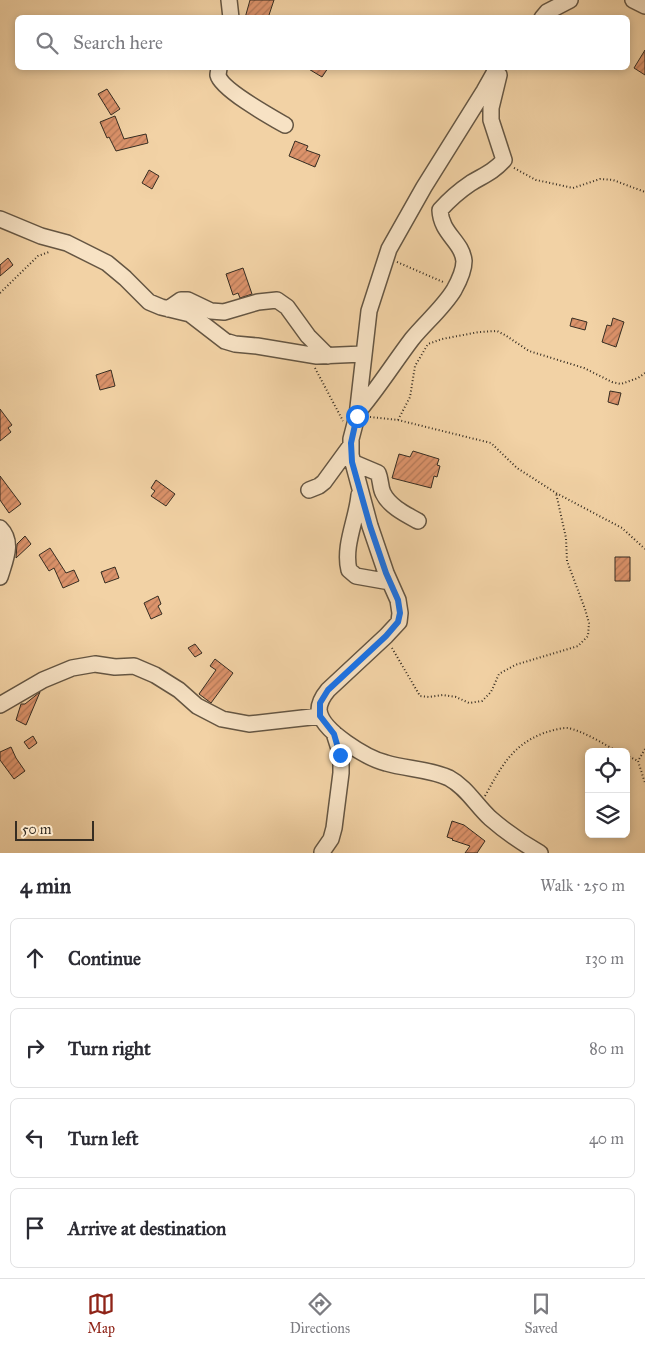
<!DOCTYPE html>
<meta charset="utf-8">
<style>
:root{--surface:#fff;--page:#f2f2f3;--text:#2b2b33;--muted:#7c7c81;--line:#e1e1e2;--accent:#8f2418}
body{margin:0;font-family:"IM FELL Great Primer",serif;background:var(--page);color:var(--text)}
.controls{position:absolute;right:15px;bottom:15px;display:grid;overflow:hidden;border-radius:8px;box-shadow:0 2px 8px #0003}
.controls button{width:45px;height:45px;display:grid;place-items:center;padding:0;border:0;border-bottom:1px solid var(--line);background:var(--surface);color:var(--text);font:25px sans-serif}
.scale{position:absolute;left:15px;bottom:12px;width:79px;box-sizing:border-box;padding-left:5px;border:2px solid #362d22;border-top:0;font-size:14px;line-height:18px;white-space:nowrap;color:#362d22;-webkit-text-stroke:4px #f7e2c4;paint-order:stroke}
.stop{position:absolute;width:15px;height:15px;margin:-11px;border:4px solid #1a73e8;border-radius:50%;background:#fff}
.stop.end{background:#1a73e8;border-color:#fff;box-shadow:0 1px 5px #0008}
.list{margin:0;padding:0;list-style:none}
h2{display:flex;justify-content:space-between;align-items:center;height:65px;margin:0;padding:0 20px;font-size:21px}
h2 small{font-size:16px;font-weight:400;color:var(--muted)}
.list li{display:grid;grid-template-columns:32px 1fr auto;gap:15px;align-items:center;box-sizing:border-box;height:80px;margin:0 10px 10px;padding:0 10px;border:1px solid var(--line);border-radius:8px}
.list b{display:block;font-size:19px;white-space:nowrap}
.list em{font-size:16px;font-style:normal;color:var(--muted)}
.icon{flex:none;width:28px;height:28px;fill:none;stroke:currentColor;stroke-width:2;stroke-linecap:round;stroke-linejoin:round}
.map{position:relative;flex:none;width:645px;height:853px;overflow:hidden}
.search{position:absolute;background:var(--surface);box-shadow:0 2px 8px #0003;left:15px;right:15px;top:15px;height:55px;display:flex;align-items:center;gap:12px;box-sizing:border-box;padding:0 18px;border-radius:8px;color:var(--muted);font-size:19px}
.sheet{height:425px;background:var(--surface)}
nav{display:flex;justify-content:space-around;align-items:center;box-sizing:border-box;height:70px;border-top:1px solid var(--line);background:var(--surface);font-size:14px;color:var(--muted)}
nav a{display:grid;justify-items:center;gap:2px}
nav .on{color:var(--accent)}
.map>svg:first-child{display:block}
.building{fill:url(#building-hatch);stroke:#362d22}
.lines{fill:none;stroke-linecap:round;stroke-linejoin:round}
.minor-casing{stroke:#655643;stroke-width:18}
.path{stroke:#362d22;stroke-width:2;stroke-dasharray:1 2.5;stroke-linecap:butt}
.minor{stroke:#f7e2c4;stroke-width:15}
.route{stroke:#1a73e8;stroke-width:6}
</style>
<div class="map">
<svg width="645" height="853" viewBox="0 0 645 853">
<defs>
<pattern id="building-hatch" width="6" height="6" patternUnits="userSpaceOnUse" patternTransform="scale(1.25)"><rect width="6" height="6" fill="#dc936b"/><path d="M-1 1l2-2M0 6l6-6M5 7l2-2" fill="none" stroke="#b37858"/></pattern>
</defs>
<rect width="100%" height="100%" fill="#f2d2a5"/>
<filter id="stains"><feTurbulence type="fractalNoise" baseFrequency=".004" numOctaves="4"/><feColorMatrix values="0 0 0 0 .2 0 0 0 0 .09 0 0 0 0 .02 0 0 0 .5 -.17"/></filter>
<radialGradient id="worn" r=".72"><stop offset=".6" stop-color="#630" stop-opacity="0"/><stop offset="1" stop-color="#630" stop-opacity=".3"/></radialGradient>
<path class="building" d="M 250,0 L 274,0 L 268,18 L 245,18 Z
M 645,50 L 645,75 L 634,68 Z
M 307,68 L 328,68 L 322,77 Z
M 107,89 L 120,109 L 111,115 L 98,94 Z
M 115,116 L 124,139 L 146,134 L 148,143 L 116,151 L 109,137 L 107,138 L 100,122 Z
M 295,141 L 308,146 L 306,150 L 320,155 L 315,167 L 289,156 Z
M 149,170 L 159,176 L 152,189 L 142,183 Z
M 8,258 L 13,265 L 0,276 L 0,265 Z
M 243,268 L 252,294 L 240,298 L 238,293 L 233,295 L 226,274 Z
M 572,318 L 587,322 L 585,330 L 570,326 Z
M 613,318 L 624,322 L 616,347 L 602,342 L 607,325 L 611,326 Z
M 111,370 L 115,386 L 100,390 L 96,375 Z
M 610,391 L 621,393 L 618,405 L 608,402 Z
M 0,409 L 12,425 L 8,428 L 11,432 L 0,441 Z
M 413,451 L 439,459 L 437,465 L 440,466 L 437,477 L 434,476 L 431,488 L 392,478 L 399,454 L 410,457 Z
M 0,476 L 21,504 L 9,513 L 0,500 Z
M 156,480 L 175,494 L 166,506 L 151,496 L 155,491 L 151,488 Z
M 25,536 L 31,544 L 16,558 L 17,544 Z
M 50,548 L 66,573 L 74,570 L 79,581 L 63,588 L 54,568 L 49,571 L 39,555 Z
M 615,557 L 630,557 L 630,581 L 615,581 Z
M 115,567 L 119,578 L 105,583 L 101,572 Z
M 158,596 L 161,604 L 158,606 L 162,614 L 151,619 L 144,603 Z
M 195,644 L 202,653 L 195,657 L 188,648 Z
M 215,659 L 233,673 L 211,703 L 199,694 L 216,670 L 210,666 Z
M 40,692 L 26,725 L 16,720 L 21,704 L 25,704 Z
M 33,736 L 37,743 L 29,749 L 24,742 Z
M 11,747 L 16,758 L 25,771 L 14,779 L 0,760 L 0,752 Z
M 452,821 L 464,825 L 485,841 L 477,853 L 465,853 L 470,846 L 452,840 L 453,839 L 447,837 Z"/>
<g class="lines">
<g class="minor-casing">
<path id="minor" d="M 229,0 L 231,18
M 633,0 L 645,6
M 542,18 L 547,12 L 570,0
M 219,68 C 219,70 218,73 218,75 C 221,89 271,117 285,125
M 497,68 L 484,91 L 424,187 L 389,249 L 369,311 L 357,416 L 351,439 L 351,455 L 370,526 L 386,573 L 398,600 L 400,613 L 399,622 L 386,636 L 328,690 C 323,696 319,702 319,710 C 321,731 367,758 386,763 C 406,769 430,769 449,778 C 466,787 476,805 490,818 C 506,832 522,843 540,853
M 0,219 L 41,236 L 67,243 L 107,263 L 125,278 L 149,302 L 161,307 L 190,314 L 225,341 L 235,344 L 257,346 L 317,356 L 363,354
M 168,309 L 181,300 L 188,300 L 211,311 L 224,312 L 258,302 L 277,300 L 287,307 L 308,336 L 328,356
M 357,413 C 377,390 393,364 412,339 C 425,323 443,308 454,290 C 459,281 464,271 464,261 C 462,241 441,234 440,210 C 449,200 459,191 471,183 C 484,175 492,173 504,160 L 491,120 L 491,108 L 499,75
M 352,462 L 378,473 C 381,480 380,487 383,493 C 389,506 405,514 418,521
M 309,490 L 319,486 L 324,482 L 351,445
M 359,495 C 357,519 343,546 349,570 L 356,576 L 390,582
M 0,528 C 14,542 5,560 0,577
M 0,705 L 43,680 L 72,668 L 95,664 L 115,667 L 134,666 L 155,675 L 179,690 L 197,706 L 222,719 L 249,724 L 320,716
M 322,852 L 331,839 L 334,828 L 341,773 L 341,755 L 334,733"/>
</g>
<path class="path" d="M 514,168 L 536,180 L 573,188 L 600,179 L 613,180 L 645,192
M 397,262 L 443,282
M 0,293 L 38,256 L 49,252
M 315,368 L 343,421
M 370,417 L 398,420 L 491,443 L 517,468 L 556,493 L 622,528 L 645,549
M 398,420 L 410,397 L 415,366 L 428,344 L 442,339 L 479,332 L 497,331 L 505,335 L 529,351 L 584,368 L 612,382 L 621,384 L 638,378 L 645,373
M 392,648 L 420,696 L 429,697 L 443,695 L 456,697 L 469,703 L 482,701 L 491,692 L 499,674 L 515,665 L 578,646 L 588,636 L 589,623 L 585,609 L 567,561 L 566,538 L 556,493
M 645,749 L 638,761 L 645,783
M 626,755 L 638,761
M 485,796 C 501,767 512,745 544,733 C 551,731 559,728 567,728 C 582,730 605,745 619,752"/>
<use href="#minor" class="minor"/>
</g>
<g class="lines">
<path class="route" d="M 340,755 L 334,734 L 320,716 L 320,703 L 328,690 L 386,636 L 398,622 L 400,613 L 398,600 L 386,573 L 370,526 L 352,462 L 351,443 L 357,416"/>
</g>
<rect width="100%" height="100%" filter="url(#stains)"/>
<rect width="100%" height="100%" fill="url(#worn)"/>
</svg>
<div class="controls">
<button><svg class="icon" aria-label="locate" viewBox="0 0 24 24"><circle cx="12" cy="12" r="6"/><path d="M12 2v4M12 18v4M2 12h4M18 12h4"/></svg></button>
<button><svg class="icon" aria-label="layers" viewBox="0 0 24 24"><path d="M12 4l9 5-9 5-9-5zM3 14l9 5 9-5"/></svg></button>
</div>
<div class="scale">50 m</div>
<div class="stop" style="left:357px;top:416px"></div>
<div class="stop end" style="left:340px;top:755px"></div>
<div class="search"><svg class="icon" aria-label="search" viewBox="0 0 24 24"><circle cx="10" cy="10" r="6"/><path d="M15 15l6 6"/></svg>Search here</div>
</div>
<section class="sheet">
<h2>4 min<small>Walk · 250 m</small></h2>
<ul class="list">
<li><svg class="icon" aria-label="ahead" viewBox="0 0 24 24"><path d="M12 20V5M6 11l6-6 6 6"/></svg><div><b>Continue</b></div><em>130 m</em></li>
<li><svg class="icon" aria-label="right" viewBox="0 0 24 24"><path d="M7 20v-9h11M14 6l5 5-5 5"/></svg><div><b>Turn right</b></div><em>80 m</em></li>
<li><svg class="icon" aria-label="left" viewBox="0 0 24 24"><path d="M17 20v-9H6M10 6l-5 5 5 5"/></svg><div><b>Turn left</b></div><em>40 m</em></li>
<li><svg class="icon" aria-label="arrive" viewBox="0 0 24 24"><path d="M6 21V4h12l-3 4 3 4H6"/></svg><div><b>Arrive at destination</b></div></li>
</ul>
</section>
<nav>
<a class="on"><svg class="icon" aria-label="map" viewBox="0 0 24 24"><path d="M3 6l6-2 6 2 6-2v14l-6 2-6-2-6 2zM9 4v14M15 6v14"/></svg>Map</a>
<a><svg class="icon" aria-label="directions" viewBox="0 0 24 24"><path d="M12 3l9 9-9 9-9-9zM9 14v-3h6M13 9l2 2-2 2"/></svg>Directions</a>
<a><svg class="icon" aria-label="saved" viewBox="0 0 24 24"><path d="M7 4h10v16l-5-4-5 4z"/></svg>Saved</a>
</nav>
